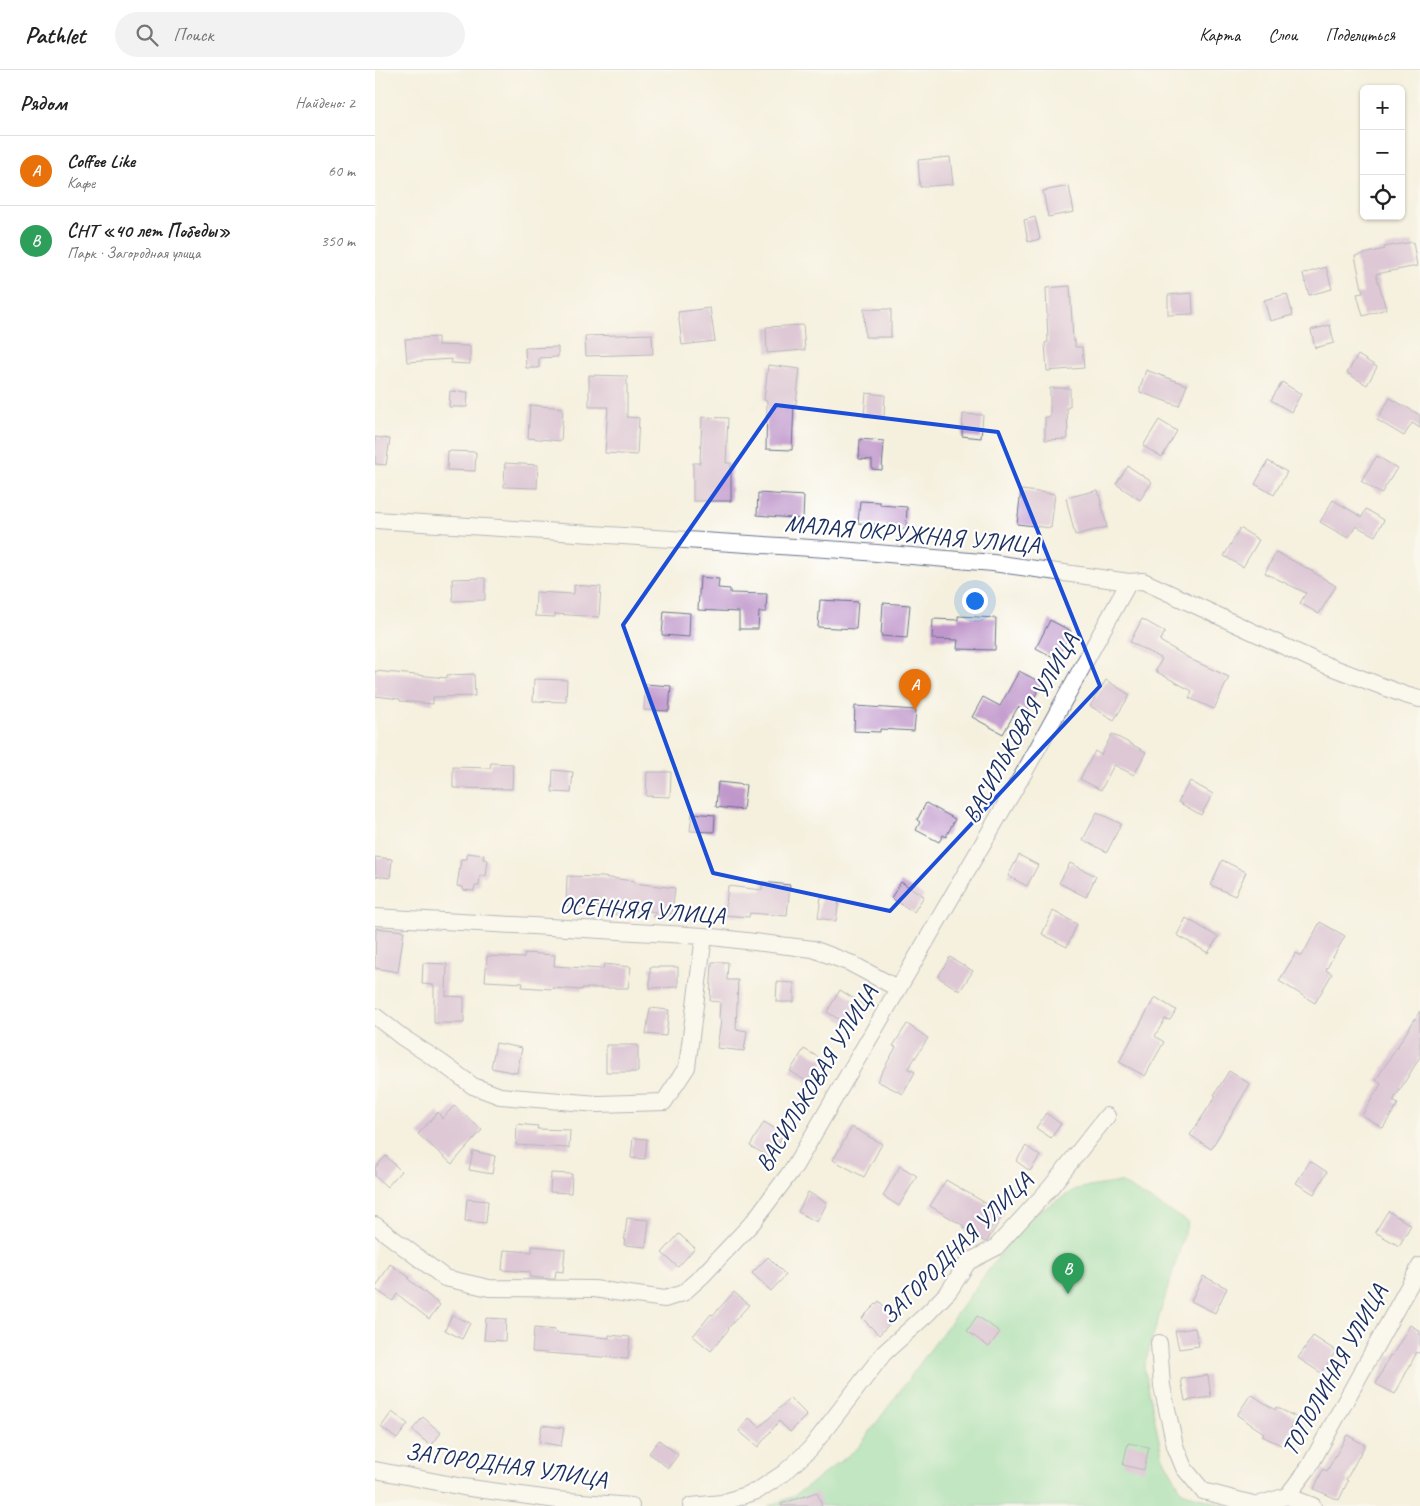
<!DOCTYPE html>
<html lang="ru">
<meta charset="utf-8">
<style>
:root{--surface:#fff;--page:#f2f2f2;--text:#222;--muted:#767676;--line:#e0e0e0;--accent:#2563eb}
body{margin:0;font-family:Caveat,sans-serif;background:var(--page);color:var(--text)}
.controls{position:absolute;right:15px;top:15px;display:grid;overflow:hidden;border-radius:8px;box-shadow:0 1px 4px #0004}
.controls button{width:45px;height:45px;display:grid;place-items:center;padding:0;border:0;border-bottom:1px solid var(--line);background:var(--surface);color:var(--text);font:25px sans-serif}
.you{position:absolute;left:599px;top:530px;width:18px;height:18px;margin:-12px;border:4px solid #fff;border-radius:50%;background:#1a73e8;box-shadow:0 0 0 8px #1a73e833}
.badge{display:grid;place-items:center;width:32px;height:32px;border-radius:50%;background:var(--accent);color:#fff;font-size:16px;font-weight:700}
.pin{position:absolute;translate:-50% -41px;filter:drop-shadow(0 1px 2px #0008)}
.pin::after{content:'';position:absolute;top:26px;width:18px;height:15px;background:inherit;clip-path:polygon(0 0,100% 0,50% 100%)}
.list{margin:0;padding:0;list-style:none}
h2{display:flex;justify-content:space-between;align-items:center;height:65px;margin:0;padding:0 20px;font-size:21px}
h2 small{font-size:16px;font-weight:400;color:var(--muted)}
.list li{display:grid;grid-template-columns:32px 1fr auto;gap:15px;align-items:center;box-sizing:border-box;height:70px;padding:0 20px;border-top:1px solid var(--line)}
.list b{display:block;font-size:19px;white-space:nowrap}
.list p{margin:0;font-size:16px;white-space:nowrap;color:var(--muted)}
.list em{font-size:16px;font-style:normal;color:var(--muted)}
.icon{flex:none;width:28px;height:28px;fill:none;stroke:currentColor;stroke-width:2;stroke-linecap:round;stroke-linejoin:round}
.map{position:relative;flex:none;width:1045px;height:1436px;overflow:hidden}
header{display:flex;align-items:center;gap:30px;box-sizing:border-box;height:70px;padding:0 25px;background:var(--surface);border-bottom:1px solid var(--line)}
header strong{font-size:24px}
nav{display:flex;gap:28px;margin-inline-start:auto;font-size:18px}
.search{width:350px;height:45px;background:var(--page);display:flex;align-items:center;gap:12px;box-sizing:border-box;padding:0 18px;border-radius:28px;color:var(--muted);font-size:19px}
main{display:flex}
aside{flex:1;background:var(--surface)}
.map>svg:first-child{display:block}
.green{fill:#82d99d;stroke:#4e847e}
.building{fill:#c097cb}
.lines{fill:none;stroke-linecap:round;stroke-linejoin:round}
.minor-casing{stroke:#67738b;stroke-width:18}
.minor{stroke:#fff;stroke-width:16}
.marked{fill:none;stroke:#1d4ed8;stroke-width:4;stroke-linejoin:round}
.labels{text-anchor:middle;stroke-width:4.5;stroke-linejoin:round;paint-order:stroke}
.street-label{font-size:24px;fill:#1b2f5e;stroke:#fff}
</style>
<header>
<strong>Pathlet</strong>
<div class="search"><svg class="icon" aria-label="search" viewBox="0 0 24 24"><circle cx="10" cy="10" r="6"/><path d="M15 15l6 6"/></svg>Поиск</div>
<nav><a>Карта</a><a>Слои</a><a>Поделиться</a></nav>
</header>
<main>
<aside>
<h2>Рядом<small>Найдено: 2</small></h2>
<ul class="list">
<li><span class="badge" style="background:#e8710a">A</span><div><b>Coffee Like</b><p>Кафе</p></div><em>60 m</em></li>
<li><span class="badge" style="background:#2e9e5b">B</span><div><b>СНТ «40 лет Победы»</b><p>Парк · Загородная улица</p></div><em>350 m</em></li>
</ul>
</aside>
<div class="map">
<svg width="1045" height="1436" viewBox="0 0 1045 1436">
<rect width="100%" height="100%" fill="#fff"/>
<filter id="ink" filterUnits="userSpaceOnUse"><feTurbulence type="fractalNoise" baseFrequency=".02" numOctaves="2"/><feDisplacementMap in="SourceGraphic" scale="10" xChannelSelector="R" yChannelSelector="G"/><feConvolveMatrix kernelMatrix="1 2 1 2 8 2 1 2 1" color-interpolation-filters="sRGB"/></filter>
<filter id="wash" filterUnits="userSpaceOnUse"><feTurbulence type="fractalNoise" baseFrequency=".0096" numOctaves="4" result="noise"/><feDisplacementMap in="SourceGraphic" scale="20" xChannelSelector="R" yChannelSelector="G"/><feGaussianBlur stdDeviation="1.12" result="paint"/><feColorMatrix in="noise" values="0 0 0 0 0 0 0 0 0 0 0 0 0 0 0 0 0 1.4 0 .05"/><feComposite in="paint" operator="in"/></filter>
<g filter="url(#wash)">
<rect width="100%" height="100%" fill="#f5f0de"/>
<path class="green" d="M 745,1112 L 813,1152 L 769,1296 L 787,1385 L 807,1422 L 851,1436 L 393,1436 L 419,1426 L 483,1378 L 651,1149 L 701,1119 Z"/>
<g id="blocks">
<path class="building" d="M 575,87 L 578,114 L 545,117 L 543,90 Z
M 694,116 L 699,142 L 673,147 L 668,121 Z
M 660,147 L 665,169 L 653,172 L 649,150 Z
M 1038,172 L 1042,196 L 1001,204 L 1011,239 L 988,246 L 982,224 L 988,223 L 980,186 L 1010,179 L 1009,177 Z
M 951,197 L 957,219 L 934,225 L 928,204 Z
M 695,216 L 698,270 L 700,270 L 700,277 L 707,277 L 709,298 L 672,301 L 670,273 L 673,272 L 671,218 Z
M 817,223 L 818,244 L 793,245 L 793,225 Z
M 912,224 L 918,245 L 895,251 L 889,230 Z
M 335,238 L 340,271 L 307,275 L 303,242 Z
M 489,239 L 516,239 L 516,267 L 490,267 Z
M 428,255 L 430,280 L 392,283 L 391,257 Z
M 955,255 L 959,273 L 940,278 L 936,260 Z
M 277,264 L 278,284 L 211,286 L 210,266 Z
M 63,267 L 63,275 L 95,276 L 95,294 L 76,293 L 77,289 L 32,292 L 30,269 Z
M 183,277 L 183,287 L 164,288 L 164,298 L 151,298 L 150,278 Z
M 983,285 L 1002,297 L 992,315 L 972,303 Z
M 393,295 L 425,299 L 421,334 L 419,334 L 417,380 L 391,379 L 392,331 L 389,330 Z
M 771,300 L 812,315 L 804,336 L 765,322 L 765,318 Z
M 214,305 L 252,306 L 252,347 L 264,348 L 262,385 L 230,383 L 233,337 L 214,337 Z
M 907,312 L 926,324 L 916,342 L 896,330 Z
M 675,318 L 695,318 L 695,337 L 692,337 L 693,369 L 670,370 L 670,347 L 675,347 Z
M 75,321 L 93,322 L 92,337 L 74,337 Z
M 491,323 L 510,325 L 509,347 L 489,346 Z
M 1015,328 L 1045,345 L 1045,358 L 1037,353 L 1029,366 L 1002,350 Z
M 155,335 L 188,338 L 186,371 L 153,368 Z
M 588,344 L 608,345 L 606,368 L 587,366 Z
M 327,347 L 353,348 L 351,393 L 356,393 L 356,431 L 318,431 L 318,393 L 325,393 Z
M 784,350 L 802,361 L 787,387 L 768,376 Z
M 0,367 L 15,369 L 11,395 L 0,394 Z
M 485,369 L 509,371 L 507,400 L 497,399 L 497,390 L 484,389 Z
M 73,381 L 101,382 L 100,401 L 72,400 Z
M 1002,386 L 1022,398 L 1006,424 L 986,411 Z
M 893,391 L 912,402 L 899,425 L 880,414 Z
M 130,393 L 163,395 L 162,418 L 129,417 Z
M 753,396 L 777,412 L 765,430 L 741,414 Z
M 646,420 L 680,424 L 676,458 L 642,454 Z
M 723,420 L 732,457 L 700,465 L 691,428 Z
M 383,423 L 429,426 L 428,449 L 382,445 Z
M 958,430 L 987,447 L 991,439 L 1009,450 L 1000,466 L 981,456 L 973,468 L 945,452 Z
M 485,431 L 505,432 L 505,435 L 532,437 L 531,459 L 511,458 L 511,455 L 483,453 Z
M 865,458 L 884,470 L 868,497 L 849,486 Z
M 901,482 L 928,496 L 961,516 L 944,544 L 925,533 L 931,523 L 890,503 Z
M 325,507 L 344,509 L 343,518 L 355,519 L 355,523 L 392,524 L 391,542 L 384,542 L 383,559 L 364,559 L 364,542 L 323,540 Z
M 110,508 L 110,530 L 78,531 L 77,509 Z
M 199,515 L 226,517 L 224,547 L 180,544 L 180,547 L 160,546 L 161,522 L 199,524 Z
M 445,530 L 483,532 L 481,559 L 443,557 Z
M 508,533 L 535,535 L 532,568 L 506,566 Z
M 289,541 L 315,543 L 314,567 L 287,565 Z
M 583,546 L 621,548 L 620,580 L 582,579 L 583,570 L 557,569 L 558,549 L 583,550 Z
M 767,549 L 790,562 L 785,571 L 817,590 L 854,607 L 839,639 L 814,628 L 817,621 L 780,601 L 787,589 L 755,572 Z
M 675,550 L 696,561 L 682,589 L 661,578 Z
M 0,601 L 72,608 L 72,605 L 99,604 L 100,626 L 58,627 L 58,634 L 25,631 L 25,629 L 0,626 Z
M 644,601 L 667,613 L 652,642 L 643,637 L 628,664 L 597,647 L 608,627 L 625,636 Z
M 159,609 L 192,610 L 191,632 L 158,631 Z
M 731,610 L 755,625 L 739,650 L 715,636 Z
M 270,614 L 296,616 L 294,641 L 269,640 Z
M 480,636 L 541,640 L 539,661 L 505,659 L 505,662 L 479,661 Z
M 737,664 L 771,682 L 759,705 L 739,695 L 726,720 L 705,709 L 720,681 L 726,685 Z
M 116,693 L 138,694 L 137,719 L 78,718 L 78,697 L 115,698 Z
M 178,700 L 198,702 L 196,723 L 177,722 Z
M 272,702 L 296,702 L 295,727 L 271,726 Z
M 815,711 L 838,724 L 826,745 L 803,732 Z
M 343,712 L 371,715 L 368,740 L 341,737 Z
M 551,733 L 580,749 L 571,767 L 568,765 L 564,772 L 541,760 L 545,752 L 542,750 Z
M 722,742 L 746,754 L 732,782 L 708,770 Z
M 317,743 L 340,745 L 339,762 L 315,761 Z
M 92,783 L 109,785 L 108,789 L 113,790 L 111,806 L 105,805 L 104,816 L 100,816 L 99,821 L 88,820 L 88,817 L 82,816 L 86,789 L 92,789 Z
M 644,785 L 663,795 L 652,816 L 633,806 Z
M 0,787 L 17,789 L 15,808 L 0,806 Z
M 847,790 L 871,802 L 860,826 L 836,815 Z
M 695,793 L 721,806 L 711,827 L 684,813 Z
M 192,806 L 227,807 L 259,811 L 259,813 L 300,818 L 297,844 L 292,843 L 291,848 L 279,847 L 280,842 L 274,841 L 274,835 L 264,834 L 263,840 L 257,839 L 257,845 L 232,844 L 232,837 L 191,836 Z
M 387,812 L 415,815 L 412,846 L 375,843 L 374,847 L 350,845 L 353,816 L 387,820 Z
M 526,812 L 549,826 L 539,842 L 516,828 Z
M 446,827 L 464,830 L 461,851 L 443,848 Z
M 678,841 L 702,854 L 692,877 L 667,864 Z
M 811,848 L 843,867 L 833,883 L 802,865 Z
M 945,852 L 970,866 L 951,900 L 957,904 L 940,933 L 904,911 L 921,883 L 927,886 Z
M 1,858 L 29,861 L 23,902 L 0,898 Z
M 150,883 L 180,885 L 179,896 L 228,899 L 229,894 L 256,897 L 253,918 L 207,918 L 207,920 L 177,918 L 177,919 L 147,917 L 148,913 L 110,911 L 112,886 L 149,888 Z
M 575,887 L 598,901 L 585,921 L 563,907 Z
M 337,892 L 353,892 L 352,910 L 363,910 L 361,959 L 372,961 L 369,981 L 342,978 L 346,950 L 344,949 L 345,932 L 335,931 Z
M 48,893 L 72,894 L 71,926 L 89,927 L 89,953 L 59,953 L 59,915 L 47,914 Z
M 275,897 L 303,897 L 303,917 L 275,918 Z
M 402,912 L 419,913 L 419,932 L 401,932 Z
M 465,920 L 489,935 L 475,956 L 452,942 Z
M 780,927 L 801,940 L 795,950 L 790,949 L 780,966 L 789,972 L 770,1006 L 744,992 Z
M 275,938 L 294,940 L 291,966 L 271,964 Z
M 1045,941 L 1045,987 L 1018,1031 L 1023,1034 L 1008,1058 L 987,1045 L 1006,1014 L 1001,1010 Z
M 532,954 L 553,968 L 533,999 L 540,1002 L 528,1024 L 502,1011 L 521,977 L 518,976 Z
M 121,973 L 147,978 L 142,1003 L 116,998 Z
M 231,975 L 263,975 L 263,1002 L 231,1002 Z
M 429,979 L 450,991 L 436,1014 L 415,1001 Z
M 854,1001 L 875,1014 L 836,1079 L 815,1065 L 841,1026 L 839,1025 Z
M 79,1036 L 107,1060 L 77,1094 L 43,1064 L 63,1042 L 67,1049 Z
M 671,1043 L 686,1054 L 676,1068 L 661,1058 Z
M 389,1052 L 409,1064 L 395,1087 L 375,1076 Z
M 142,1054 L 163,1056 L 162,1059 L 195,1060 L 194,1078 L 141,1075 Z
M 477,1057 L 507,1074 L 489,1107 L 458,1090 Z
M 258,1068 L 272,1069 L 270,1089 L 256,1088 Z
M 651,1076 L 665,1086 L 655,1101 L 641,1091 Z
M 98,1081 L 120,1086 L 117,1104 L 94,1100 Z
M 11,1086 L 26,1101 L 12,1117 L 0,1106 L 0,1098 Z
M 935,1091 L 952,1102 L 939,1124 L 921,1113 Z
M 525,1096 L 542,1106 L 524,1136 L 508,1126 Z
M 176,1103 L 197,1104 L 196,1123 L 175,1122 Z
M 571,1110 L 629,1144 L 612,1171 L 610,1172 L 588,1158 L 589,1156 L 555,1136 Z
M 433,1122 L 452,1133 L 442,1152 L 423,1142 Z
M 92,1129 L 113,1131 L 111,1153 L 90,1151 Z
M 1013,1141 L 1036,1155 L 1024,1176 L 1000,1162 Z
M 252,1148 L 274,1150 L 271,1177 L 249,1175 Z
M 304,1164 L 320,1178 L 303,1197 L 287,1183 Z
M 157,1176 L 190,1179 L 188,1202 L 181,1201 L 180,1209 L 175,1209 L 155,1207 L 155,1202 L 127,1200 L 129,1180 L 157,1182 Z
M 393,1187 L 411,1205 L 396,1221 L 377,1203 Z
M 15,1194 L 34,1207 L 33,1209 L 65,1235 L 54,1249 L 22,1224 L 18,1231 L 0,1219 Z
M 828,1206 L 852,1218 L 840,1243 L 816,1231 Z
M 359,1222 L 374,1235 L 353,1258 L 354,1259 L 336,1281 L 318,1266 L 336,1244 L 338,1245 Z
M 504,1231 L 520,1248 L 504,1265 L 487,1248 Z
M 77,1245 L 95,1253 L 87,1269 L 70,1260 Z
M 602,1246 L 625,1262 L 614,1277 L 592,1261 Z
M 111,1248 L 131,1249 L 130,1271 L 109,1270 Z
M 1035,1255 L 1045,1261 L 1045,1284 L 1042,1282 L 1020,1324 L 1001,1314 L 1015,1285 L 1017,1286 Z
M 159,1258 L 181,1260 L 180,1263 L 234,1268 L 234,1265 L 255,1267 L 253,1289 L 157,1282 Z
M 820,1258 L 824,1276 L 804,1279 L 800,1261 Z
M 938,1266 L 961,1281 L 946,1303 L 923,1288 Z
M 833,1305 L 836,1327 L 810,1331 L 806,1309 Z
M 876,1324 L 900,1340 L 901,1337 L 921,1347 L 908,1376 L 887,1366 L 889,1363 L 862,1345 Z
M 415,1328 L 432,1345 L 415,1362 L 404,1351 L 383,1377 L 364,1361 L 374,1348 L 385,1357 Z
M 17,1342 L 33,1354 L 22,1369 L 6,1357 Z
M 48,1347 L 66,1363 L 56,1376 L 37,1360 Z
M 167,1355 L 189,1358 L 186,1376 L 164,1372 Z
M 972,1365 L 990,1375 L 971,1410 L 973,1411 L 964,1430 L 939,1419 L 948,1399 L 952,1401 Z
M 284,1370 L 303,1385 L 293,1398 L 274,1383 Z
M 753,1373 L 774,1377 L 769,1400 L 748,1395 Z
M 442,1422 L 447,1436 L 406,1436 L 406,1434 Z"/>
</g>
</g>
<g filter="url(#ink)">
<use href="#blocks" fill-opacity="0" stroke="#67738b" stroke-width="1"/>
<g class="lines">
<g class="minor-casing">
<path id="minor" d="M 0,450 L 467,480 L 618,493 L 754,512 L 768,511 L 943,592 L 1030,625 L 1045,629
M 0,847 L 329,866 L 438,879 L 475,893 L 522,918
M 0,946 L 27,967 L 67,993 L 98,1016 L 125,1026 L 223,1034 L 289,1032 L 312,997 L 329,866
M 0,1155 L 70,1208 L 114,1218 L 219,1219 L 290,1229 L 308,1223 L 328,1205 L 378,1152 L 420,1096 L 650,701 L 754,512
M 784,1273 L 787,1316 L 800,1376 L 809,1398 L 828,1421 L 882,1435 L 912,1426 L 938,1436
M 0,1400 L 88,1417 L 182,1430 L 256,1436
M 912,1426 L 934,1397 L 1045,1196
M 316,1436 L 347,1433 L 382,1421 L 409,1403 L 435,1379 L 509,1283 L 553,1243 L 574,1221 L 593,1192 L 620,1178 L 675,1118 L 732,1046"/>
</g>
<use href="#minor" class="minor"/>
</g>
</g>
<path d="M0 0H1045V1436H0ZM 401,335 L 623,362 L 725,616 L 515,841 L 338,803 L 248,555 Z" fill="#f5f0de" fill-opacity=".55" fill-rule="evenodd"/>
<path class="marked" d="M 401,335 L 623,362 L 725,616 L 515,841 L 338,803 L 248,555 Z"/>
<g class="labels">
<g class="street-label">
<text transform="translate(537 464) rotate(5)" y="8">МАЛАЯ ОКРУЖНАЯ УЛИЦА</text>
<text transform="translate(645 658) rotate(-61)" y="8">ВАСИЛЬКОВАЯ УЛИЦА</text>
<text transform="translate(267 840) rotate(4)" y="8">ОСЕННЯЯ УЛИЦА</text>
<text transform="translate(441 1008) rotate(-59)" y="8">ВАСИЛЬКОВАЯ УЛИЦА</text>
<text transform="translate(581 1178) rotate(-45)" y="8">ЗАГОРОДНАЯ УЛИЦА</text>
<text transform="translate(959 1300) rotate(-61)" y="8">ТОПОЛИНАЯ УЛИЦА</text>
<text transform="translate(131 1395) rotate(8)" y="8">ЗАГОРОДНАЯ УЛИЦА</text>
</g>
</g>
</svg>
<div class="controls">
<button>+</button>
<button>−</button>
<button><svg class="icon" aria-label="locate" viewBox="0 0 24 24"><circle cx="12" cy="12" r="6"/><path d="M12 2v4M12 18v4M2 12h4M18 12h4"/></svg></button>
</div>
<div class="you"></div>
<div class="pin badge" style="left:540px;top:640px;background:#e8710a">A</div>
<div class="pin badge" style="left:693px;top:1224px;background:#2e9e5b">B</div>
</div>
</main>
